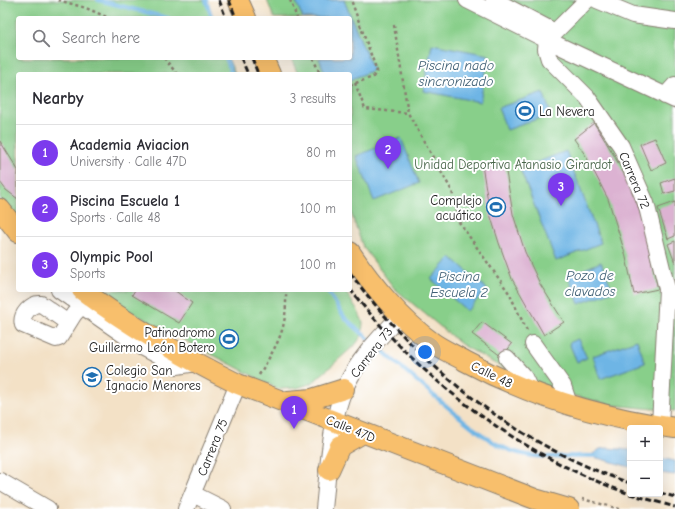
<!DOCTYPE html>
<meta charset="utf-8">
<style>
:root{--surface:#fff;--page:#f2f2f3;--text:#2b2b33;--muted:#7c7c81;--line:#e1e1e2;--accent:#7c3aed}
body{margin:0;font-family:"Comic Neue",sans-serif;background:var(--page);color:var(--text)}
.controls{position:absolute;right:12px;bottom:12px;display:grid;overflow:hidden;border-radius:4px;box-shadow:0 4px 16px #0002}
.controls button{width:36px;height:36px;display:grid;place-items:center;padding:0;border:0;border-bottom:1px solid var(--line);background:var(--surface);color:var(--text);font:20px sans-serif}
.you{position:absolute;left:425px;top:352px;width:14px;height:14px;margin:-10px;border:3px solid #fff;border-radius:50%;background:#1a73e8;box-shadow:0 0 0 6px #1a73e833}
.badge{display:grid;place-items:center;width:26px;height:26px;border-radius:50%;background:var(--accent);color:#fff;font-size:13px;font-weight:700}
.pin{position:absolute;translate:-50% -33px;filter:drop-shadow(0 1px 2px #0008)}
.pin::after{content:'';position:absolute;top:21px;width:14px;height:12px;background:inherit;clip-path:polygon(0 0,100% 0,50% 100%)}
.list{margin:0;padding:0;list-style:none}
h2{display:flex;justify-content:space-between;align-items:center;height:52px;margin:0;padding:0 16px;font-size:17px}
h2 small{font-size:13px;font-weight:400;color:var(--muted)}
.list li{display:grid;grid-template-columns:26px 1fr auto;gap:12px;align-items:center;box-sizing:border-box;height:56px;padding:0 16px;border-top:1px solid var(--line)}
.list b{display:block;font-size:15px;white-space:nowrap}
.list p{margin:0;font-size:13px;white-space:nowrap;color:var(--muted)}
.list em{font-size:13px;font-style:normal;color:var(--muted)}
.icon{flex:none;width:22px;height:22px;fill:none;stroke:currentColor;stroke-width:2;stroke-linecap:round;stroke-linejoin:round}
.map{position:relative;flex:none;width:675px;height:509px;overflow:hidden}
.search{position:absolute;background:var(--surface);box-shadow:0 4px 16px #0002;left:16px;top:16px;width:336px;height:44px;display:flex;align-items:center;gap:10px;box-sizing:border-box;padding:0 14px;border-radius:4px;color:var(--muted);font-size:15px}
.panel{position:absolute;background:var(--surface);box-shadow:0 4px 16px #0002;left:16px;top:72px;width:336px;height:220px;border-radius:4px}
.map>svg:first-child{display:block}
.green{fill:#88cf8a;stroke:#527653}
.water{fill:#6eb5e5;stroke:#456880}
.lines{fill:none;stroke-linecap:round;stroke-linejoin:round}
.stream{stroke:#6eb5e5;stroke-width:4}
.building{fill:#dcb2d2}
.minor-casing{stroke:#887e71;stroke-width:18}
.major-casing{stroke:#887e71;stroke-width:22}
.path{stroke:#887e71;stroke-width:2.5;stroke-dasharray:3 3;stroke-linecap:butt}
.minor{stroke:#fff;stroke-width:16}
.major{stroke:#f8bf6c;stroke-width:20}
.rail{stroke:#1c1c1c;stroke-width:3;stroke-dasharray:6 3;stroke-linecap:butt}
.labels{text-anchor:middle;stroke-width:4;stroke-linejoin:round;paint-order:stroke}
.poi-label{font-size:13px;fill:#1c1c1c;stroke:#fff;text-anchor:start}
.park-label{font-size:13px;fill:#476448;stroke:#fff}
.street-label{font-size:13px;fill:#1c1c1c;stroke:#fff}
.water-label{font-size:14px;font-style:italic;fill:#416176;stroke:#fff}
</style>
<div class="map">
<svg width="675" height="509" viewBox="0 0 675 509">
<rect width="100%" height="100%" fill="#fff"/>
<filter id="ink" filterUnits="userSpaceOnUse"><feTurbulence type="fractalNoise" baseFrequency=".025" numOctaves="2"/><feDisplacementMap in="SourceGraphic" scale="8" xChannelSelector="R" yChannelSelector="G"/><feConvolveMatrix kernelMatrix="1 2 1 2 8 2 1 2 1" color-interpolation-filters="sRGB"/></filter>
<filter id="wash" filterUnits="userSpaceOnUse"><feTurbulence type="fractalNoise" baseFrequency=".012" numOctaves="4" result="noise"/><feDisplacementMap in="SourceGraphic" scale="16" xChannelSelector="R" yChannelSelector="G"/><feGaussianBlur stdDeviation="0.9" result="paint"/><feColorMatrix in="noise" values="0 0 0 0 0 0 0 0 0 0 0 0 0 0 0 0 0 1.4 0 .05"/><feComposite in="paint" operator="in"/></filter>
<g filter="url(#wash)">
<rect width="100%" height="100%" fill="#f3e1c6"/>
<path class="green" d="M 0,0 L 205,0 L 212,18 L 18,18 L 18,58 L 228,58 L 235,74 L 18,74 L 18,224 L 0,198 Z
M 267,0 L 675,0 L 675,411 L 611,405 L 555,391 L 520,378 L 461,344 L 394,288 L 363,247 L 350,210 L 350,74 L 298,74 L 291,58 L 350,58 L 350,18 L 274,18 Z
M 96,290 L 344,290 L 357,309 L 363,322 L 362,335 L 356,344 L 312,383 L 297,388 L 278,389 L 114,303 Z"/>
<path class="water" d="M 295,0 L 344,0 L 373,70 L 350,80 L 350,74 L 325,74 L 319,58 L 350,58 L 350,18 L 303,18 Z
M 432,44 L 489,55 L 480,102 L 423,91 Z
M 543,92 L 551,114 L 507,130 L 498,108 Z
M 401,138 L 419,183 L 374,201 L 356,156 Z
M 566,151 L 601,243 L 556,261 L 520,169 Z
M 451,257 L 487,289 L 467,311 L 431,279 Z
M 601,262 L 613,291 L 579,304 L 568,276 Z
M 578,339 L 587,358 L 577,362 L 569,343 Z
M 637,340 L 645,363 L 600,379 L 593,356 Z
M 608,448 L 630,450 L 630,467 L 590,456 L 600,449 Z
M 660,458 L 675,461 L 675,475 L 660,473 Z"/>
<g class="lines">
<path class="stream" d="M 98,0 L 168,18
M 206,0 L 212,18
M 226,58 L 232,74
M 327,290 L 345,318 L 372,342
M 377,346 C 403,369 429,392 456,414 C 476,430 497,449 523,454 C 546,460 572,454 595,456"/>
</g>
<g id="blocks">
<path class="building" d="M 594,123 L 614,155 L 632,189 L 642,219 L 658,289 L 634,294 L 625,253 L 608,199 L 586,156 L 574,139 Z
M 655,138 L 666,163 L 651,170 L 640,144 Z
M 0,141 L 18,170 L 18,199 L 6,190 L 0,182 Z
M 482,165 L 505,166 L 513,214 L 525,252 L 540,284 L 564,322 L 544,335 L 512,279 L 499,243 L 490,214 Z
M 675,178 L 675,191 L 664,194 L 661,183 Z
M 675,202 L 675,236 L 668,239 L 658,208 Z
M 675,241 L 675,263 L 668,244 Z
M 135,290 L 174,290 L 192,303 L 179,323 L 132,295 Z
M 482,322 L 512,344 L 502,357 L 472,334 Z"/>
</g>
</g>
<g filter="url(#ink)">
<use href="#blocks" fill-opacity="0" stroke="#887e71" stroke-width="1"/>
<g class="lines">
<g class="minor-casing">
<path id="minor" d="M 467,0 L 547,40 L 675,100
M 494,0 L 555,32
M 587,0 L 547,40 L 546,49 L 549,59 L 587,97 L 621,146 L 646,203 L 667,289 L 660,425
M 597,0 L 633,15 L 675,21
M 665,96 L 675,85
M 59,290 L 143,348 L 177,366 L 196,363
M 68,323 L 41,304 C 31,303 20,315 23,325 L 56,339 L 59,338 L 74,314 L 88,299
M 533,344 L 563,386 L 569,404
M 507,358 L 524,377 L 531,392
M 0,481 L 48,509
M 193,494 L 223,509
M 186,509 L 238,384
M 324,509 C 328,473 330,420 345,388 C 357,360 380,337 401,315"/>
</g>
<g class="major-casing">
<path id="major" d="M 238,0 L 246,18
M 263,58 L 270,74
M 0,209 L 18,232
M 350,252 C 371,284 402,321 433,343 C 443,350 455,355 465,361 C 530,396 602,418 675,428
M 82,290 C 131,327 183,357 238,384 L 535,499 L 569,509
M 288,401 L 312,399 L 344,389
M 329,470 L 340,446 L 363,433"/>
</g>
<path class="path" d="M 58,0 L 86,8 L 109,18
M 290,0 L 297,18
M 394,25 L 408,113 L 452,191 L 459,222 L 509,293 L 528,333
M 164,58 L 177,74
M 313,58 L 320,74
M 355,83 L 365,109 L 408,113
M 350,85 L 373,77 L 377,71 L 351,0
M 259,375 C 279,341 287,331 286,290
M 582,499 L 620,509"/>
<use href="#minor" class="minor"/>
<use href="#major" class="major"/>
<path class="rail" d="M 219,0 L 226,18
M 229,0 L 236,18
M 241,58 L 248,74
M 252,58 L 258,74
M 350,273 C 420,367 518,446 630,483
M 350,289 C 420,380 521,456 630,494
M 660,493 L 675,497
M 630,494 L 675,507"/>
</g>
</g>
<defs>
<g id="stadium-ring" transform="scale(1)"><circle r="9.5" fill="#fff" stroke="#1f6fb2" stroke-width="1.5"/><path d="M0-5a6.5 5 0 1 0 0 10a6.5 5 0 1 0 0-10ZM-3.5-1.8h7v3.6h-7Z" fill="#1f6fb2"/></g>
<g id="school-ring" transform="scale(1)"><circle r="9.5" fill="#fff" stroke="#1f6fb2" stroke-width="1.5"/><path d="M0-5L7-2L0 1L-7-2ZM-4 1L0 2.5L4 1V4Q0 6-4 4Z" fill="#1f6fb2"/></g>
</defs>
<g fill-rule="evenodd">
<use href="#stadium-ring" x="525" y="111"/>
<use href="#stadium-ring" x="496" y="207"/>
<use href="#stadium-ring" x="229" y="339"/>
<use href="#school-ring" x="92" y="377"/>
</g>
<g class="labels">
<g class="poi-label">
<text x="539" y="116">La Nevera</text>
<text x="482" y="205" text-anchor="end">Complejo<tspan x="482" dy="15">acuático</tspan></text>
<text x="215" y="337" text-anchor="end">Patinodromo<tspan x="215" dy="15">Guillermo León Botero</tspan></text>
<text x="106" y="375">Colegio San<tspan x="106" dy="15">Ignacio Menores</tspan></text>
</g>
<g class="park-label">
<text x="513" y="169">Unidad Deportiva Atanasio Girardot</text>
</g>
<g class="street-label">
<text transform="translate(635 180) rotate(67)" y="5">Carrera 72</text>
<text transform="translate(371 352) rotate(-52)" y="5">Carrera 73</text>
<text transform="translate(492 374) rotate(26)" y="5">Calle 48</text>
<text transform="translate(351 428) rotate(22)" y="5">Calle 47D</text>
<text transform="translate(212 447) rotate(-68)" y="5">Carrera 75</text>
</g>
<g class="water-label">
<text x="456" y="70">Piscina nado<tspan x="456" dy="16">sincronizado</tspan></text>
<text x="590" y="280">Pozo de<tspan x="590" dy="16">clavados</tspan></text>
<text x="459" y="281">Piscina<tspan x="459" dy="16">Escuela 2</tspan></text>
</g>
</g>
</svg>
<div class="controls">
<button>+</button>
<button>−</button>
</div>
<div class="you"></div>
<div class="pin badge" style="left:294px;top:429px">1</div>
<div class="pin badge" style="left:388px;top:169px">2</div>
<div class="pin badge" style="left:561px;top:206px">3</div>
<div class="search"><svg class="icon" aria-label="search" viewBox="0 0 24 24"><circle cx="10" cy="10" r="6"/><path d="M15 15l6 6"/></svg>Search here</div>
<section class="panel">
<h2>Nearby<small>3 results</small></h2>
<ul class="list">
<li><span class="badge">1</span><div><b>Academia Aviacion</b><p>University · Calle 47D</p></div><em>80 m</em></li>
<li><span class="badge">2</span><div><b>Piscina Escuela 1</b><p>Sports · Calle 48</p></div><em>100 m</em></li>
<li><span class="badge">3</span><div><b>Olympic Pool</b><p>Sports</p></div><em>100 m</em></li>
</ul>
</section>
</div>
